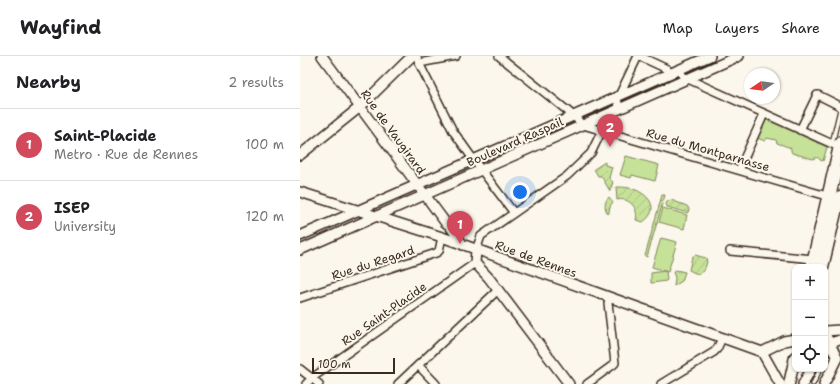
<!DOCTYPE html>
<meta charset="utf-8">
<style>
:root{--surface:#fff;--page:#f6f6f6;--text:#202124;--muted:#757577;--line:#e0e0e0;--accent:#d1495b}
body{margin:0;font-family:"Shantell Sans",sans-serif;background:var(--page);color:var(--text)}
.controls{position:absolute;right:12px;bottom:12px;display:grid;overflow:hidden;border-radius:8px;box-shadow:0 1px 3px #0004}
.controls button{width:36px;height:36px;display:grid;place-items:center;padding:0;border:0;border-bottom:1px solid var(--line);background:var(--surface);color:var(--text);font:20px sans-serif}
.compass{position:absolute;left:444px;top:12px;width:36px;height:36px;border-radius:50%;background:var(--surface);box-shadow:0 1px 3px #0004;rotate:257deg}
.scale{position:absolute;left:12px;bottom:10px;width:83px;box-sizing:border-box;padding-left:4px;border:2px solid #3b2a1e;border-top:0;font-size:11px;line-height:14px;white-space:nowrap;color:#3b2a1e;-webkit-text-stroke:3px #fbf7ec;paint-order:stroke}
.you{position:absolute;left:220px;top:136px;width:14px;height:14px;margin:-10px;border:3px solid #fff;border-radius:50%;background:#1a73e8;box-shadow:0 0 0 6px #1a73e833}
.badge{display:grid;place-items:center;width:26px;height:26px;border-radius:50%;background:var(--accent);color:#fff;font-size:13px;font-weight:700}
.pin{position:absolute;translate:-50% -33px;filter:drop-shadow(0 1px 2px #0008)}
.pin::after{content:'';position:absolute;top:21px;width:14px;height:12px;background:inherit;clip-path:polygon(0 0,100% 0,50% 100%)}
.list{margin:0;padding:0;list-style:none}
h2{display:flex;justify-content:space-between;align-items:center;height:52px;margin:0;padding:0 16px;font-size:17px}
h2 small{font-size:13px;font-weight:400;color:var(--muted)}
.list li{display:grid;grid-template-columns:26px 1fr auto;gap:12px;align-items:center;box-sizing:border-box;height:72px;padding:0 16px;border-top:1px solid var(--line)}
.list b{display:block;font-size:15px;white-space:nowrap}
.list p{margin:0;font-size:13px;white-space:nowrap;color:var(--muted)}
.list em{font-size:13px;font-style:normal;color:var(--muted)}
.icon{flex:none;width:22px;height:22px;fill:none;stroke:currentColor;stroke-width:2;stroke-linecap:round;stroke-linejoin:round}
.map{position:relative;flex:none;width:540px;height:328px;overflow:hidden}
header{display:flex;align-items:center;gap:24px;box-sizing:border-box;height:56px;padding:0 20px;background:var(--surface);border-bottom:1px solid var(--line)}
header strong{font-size:19px}
nav{display:flex;gap:22px;margin-inline-start:auto;font-size:14px}
main{display:flex}
aside{flex:1;background:var(--surface)}
.map>svg:first-child{display:block}
.grass{fill:url(#grass-tufts);stroke:#80865b}
.park{fill:#c6e198;stroke:#80865b}
.garden{fill:url(#garden-furrows);stroke:#80865b}
.lines{fill:none;stroke-linecap:round;stroke-linejoin:round}
.lane-casing{stroke:#3b2a1e;stroke-width:6}
.street-casing{stroke:#3b2a1e;stroke-width:10}
.secondary-casing{stroke:#3b2a1e;stroke-width:12}
.primary-casing{stroke:#3b2a1e;stroke-width:13}
.lane{stroke:#fbf7ec;stroke-width:3.5}
.street{stroke:#fbf7ec;stroke-width:7}
.secondary{stroke:#fbf7ec;stroke-width:9}
.primary{stroke:#fbf7ec;stroke-width:10}
.labels{text-anchor:middle;stroke-width:4;stroke-linejoin:round;paint-order:stroke}
.street-label{font-size:12px;fill:#3b2a1e;stroke:#fbf7ec}
</style>
<header>
<strong>Wayfind</strong>
<nav><a>Map</a><a>Layers</a><a>Share</a></nav>
</header>
<main>
<aside>
<h2>Nearby<small>2 results</small></h2>
<ul class="list">
<li><span class="badge">1</span><div><b>Saint-Placide</b><p>Metro · Rue de Rennes</p></div><em>100 m</em></li>
<li><span class="badge">2</span><div><b>ISEP</b><p>University</p></div><em>120 m</em></li>
</ul>
</aside>
<div class="map">
<svg width="540" height="328" viewBox="0 0 540 328">
<defs>
<pattern id="grass-tufts" width="24" height="20" patternUnits="userSpaceOnUse"><rect width="24" height="20" fill="#c6e198"/><path d="M3 7l-1-3M5 7V3M7 7l1-3M15 17l-1-3M17 17v-4M19 17l1-3" fill="none" stroke="#abc183"/></pattern>
<pattern id="garden-furrows" width="10" height="10" patternUnits="userSpaceOnUse"><rect width="10" height="10" fill="#c6e198"/><path d="M-1 1l2-2M0 10L10 0M9 11l2-2" fill="none" stroke="#abc183"/></pattern>
</defs>
<rect width="100%" height="100%" fill="#fbf7ec"/>
<filter id="ink" filterUnits="userSpaceOnUse"><feTurbulence type="fractalNoise" baseFrequency=".025" numOctaves="2"/><feDisplacementMap in="SourceGraphic" scale="8" xChannelSelector="R" yChannelSelector="G"/><feConvolveMatrix kernelMatrix="1 2 1 2 8 2 1 2 1" color-interpolation-filters="sRGB"/></filter>
<g filter="url(#ink)">
<path class="grass" d="M 376,214 L 385,216 L 382,225 L 374,230 L 375,222 L 373,216 Z"/>
<path class="park" d="M 467,64 L 527,91 L 523,105 L 520,104 C 519,101 516,101 513,103 L 492,97 L 491,95 L 491,92 L 477,87 L 476,84 L 467,82 L 465,85 L 457,82 L 465,65 Z
M 326,100 L 359,109 L 355,125 L 332,119 L 331,122 L 320,119 Z
M 362,139 L 365,139 L 347,201 L 345,200 Z
M 363,152 L 387,159 L 384,173 L 359,166 Z
M 361,182 L 377,186 L 368,216 L 352,211 Z
M 365,215 L 366,216 L 367,224 L 366,225 L 352,227 L 351,227 L 351,217 Z"/>
<path class="garden" d="M 305,106 L 305,109 L 312,111 L 309,122 L 313,126 L 310,135 L 301,120 L 298,120 L 294,113 Z
M 316,131 C 320,131 325,131 329,132 C 346,135 363,152 343,166 L 336,164 C 339,152 329,141 317,144 Z
M 309,141 L 313,146 C 310,149 309,153 309,157 L 308,158 C 304,152 304,146 309,141 Z
M 371,144 L 387,150 L 389,153 L 388,157 L 367,151 L 366,147 L 368,145 Z
M 395,199 L 406,202 L 407,206 L 404,215 L 397,218 L 389,214 L 392,201 Z"/>
<g class="lines">
<g class="lane-casing">
<path id="lane" d="M 532,88 L 540,54
M 517,211 L 540,113
M 525,301 L 529,291
M 513,328 L 520,313"/>
</g>
<g class="street-casing">
<path id="street" d="M 117,0 L 119,7 L 153,75 L 173,103 L 214,157
M 199,0 L 269,56 L 283,69 L 527,140
M 339,0 L 367,13 L 369,17
M 119,7 L 156,0
M 378,13 L 383,20 L 388,23 L 539,91
M 320,53 L 317,44 L 338,0
M 500,74 L 517,39 L 518,39 L 540,50
M 439,114 L 464,58
M 176,194 L 181,180 L 267,120 L 291,97 L 310,58
M 430,195 L 513,203
M 0,242 L 136,197 L 139,195 L 142,181
M 118,309 L 136,328
M 0,313 L 19,328
M 6,328 L 12,322 L 175,207
M 98,328 L 198,234
M 287,328 L 313,309 L 315,307 L 308,247 L 310,242
M 361,328 L 414,296 L 417,293 L 422,282"/>
</g>
<g class="secondary-casing">
<path id="secondary" d="M 22,0 L 145,166 L 150,170 L 163,189
M 0,99 L 60,51 L 112,0
M 0,136 L 142,181 L 462,296
M 0,180 L 410,0
M 0,194 L 439,0
M 176,194 L 175,207 L 189,222 L 269,328
M 525,275 L 540,274
M 526,290 L 530,287 L 540,284
M 462,296 L 480,328
M 462,296 L 484,285 L 495,283
M 503,328 L 511,313
M 524,328 L 537,302 L 525,278"/>
</g>
<g class="primary-casing">
<path id="primary" d="M 511,211 L 540,86
M 523,211 L 540,140
M 489,328 L 495,301"/>
</g>
<use href="#lane" class="lane"/>
<use href="#street" class="street"/>
<use href="#secondary" class="secondary"/>
<use href="#primary" class="primary"/>
</g>
</g>
<g class="labels">
<g class="street-label">
<text transform="translate(93 76) rotate(54)" y="4">Rue de Vaugirard</text>
<text transform="translate(215 86) rotate(-24)" y="4">Boulevard Raspail</text>
<text transform="translate(408 94) rotate(16)" y="4">Rue du Montparnasse</text>
<text transform="translate(236 203) rotate(20)" y="4">Rue de Rennes</text>
<text transform="translate(73 207) rotate(-18)" y="4">Rue du Regard</text>
<text transform="translate(84 258) rotate(-35)" y="4">Rue Saint-Placide</text>
</g>
</g>
</svg>
<div class="controls">
<button>+</button>
<button>−</button>
<button><svg class="icon" aria-label="locate" viewBox="0 0 24 24"><circle cx="12" cy="12" r="6"/><path d="M12 2v4M12 18v4M2 12h4M18 12h4"/></svg></button>
</div>
<svg class="compass" viewBox="-18 -18 36 36"><path d="M0-13l5 13h-10z" fill="#e53935"/><path d="M0 13l5-13h-10z" fill="#757577"/></svg>
<div class="scale">100 m</div>
<div class="you"></div>
<div class="pin badge" style="left:160px;top:188px">1</div>
<div class="pin badge" style="left:310px;top:91px">2</div>
</div>
</main>
